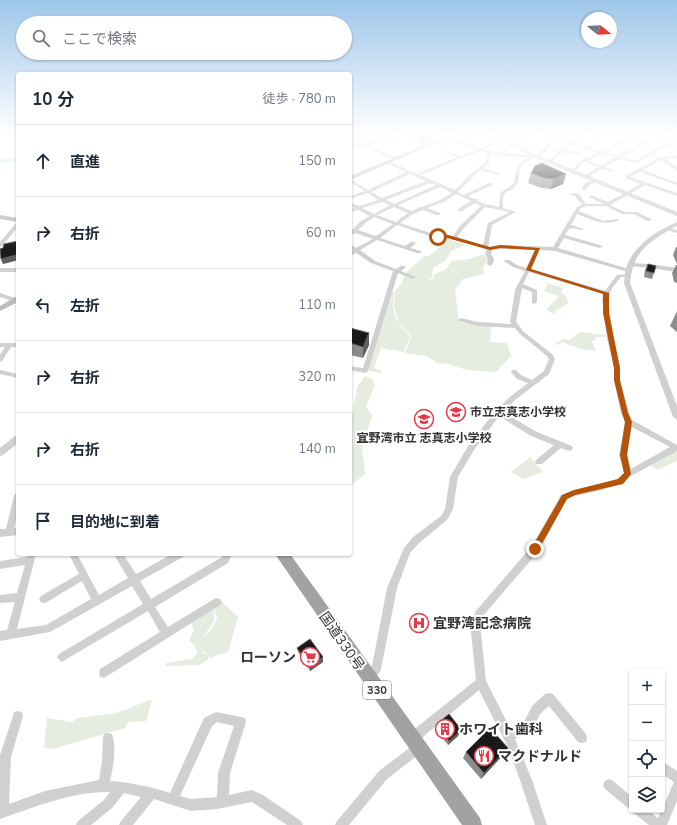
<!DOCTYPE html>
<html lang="ja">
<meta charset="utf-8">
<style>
:root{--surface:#fff;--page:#f6f6f7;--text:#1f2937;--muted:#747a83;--line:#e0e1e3}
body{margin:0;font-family:"Nunito Sans","Noto Sans JP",sans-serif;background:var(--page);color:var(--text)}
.controls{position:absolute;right:12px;bottom:12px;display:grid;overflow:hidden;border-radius:4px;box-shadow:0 1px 3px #0004}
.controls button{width:36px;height:36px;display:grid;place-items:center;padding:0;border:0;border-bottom:1px solid var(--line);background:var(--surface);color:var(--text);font:20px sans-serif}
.compass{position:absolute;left:581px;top:12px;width:36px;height:36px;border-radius:50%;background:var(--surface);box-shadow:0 1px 3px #0004;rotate:108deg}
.stop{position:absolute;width:12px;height:12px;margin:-9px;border:3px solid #b45309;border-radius:50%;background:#fff}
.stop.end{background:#b45309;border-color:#fff;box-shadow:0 1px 4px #0008}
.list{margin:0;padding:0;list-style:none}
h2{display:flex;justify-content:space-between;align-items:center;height:52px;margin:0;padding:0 16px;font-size:17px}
h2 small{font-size:13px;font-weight:400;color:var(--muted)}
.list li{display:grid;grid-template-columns:26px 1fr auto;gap:12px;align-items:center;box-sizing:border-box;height:72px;padding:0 16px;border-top:1px solid var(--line)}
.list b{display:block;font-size:15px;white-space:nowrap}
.list em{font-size:13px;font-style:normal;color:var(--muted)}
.icon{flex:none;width:22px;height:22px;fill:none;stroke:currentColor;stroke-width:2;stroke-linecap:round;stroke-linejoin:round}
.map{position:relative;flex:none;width:677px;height:825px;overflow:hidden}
.search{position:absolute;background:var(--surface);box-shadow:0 1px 3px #0004;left:16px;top:16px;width:336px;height:44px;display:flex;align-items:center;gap:10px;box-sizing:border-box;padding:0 14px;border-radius:22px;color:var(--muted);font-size:15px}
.panel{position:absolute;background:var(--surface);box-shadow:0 1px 3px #0004;left:16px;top:72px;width:336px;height:484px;border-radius:4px}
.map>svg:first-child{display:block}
.green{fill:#e6ecdf}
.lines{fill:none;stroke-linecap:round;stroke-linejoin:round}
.river{fill:#cfe2ee;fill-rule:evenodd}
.minor{fill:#d0d0d0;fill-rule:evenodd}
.tertiary{fill:#d0d0d0;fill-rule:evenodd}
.secondary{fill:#bdbdbd;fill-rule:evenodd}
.trunk{fill:#a2a2a2;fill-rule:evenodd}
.wall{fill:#8c8c8c}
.shaded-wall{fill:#5f5f5f}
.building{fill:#1a1a1a;stroke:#5f5f5f}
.route{fill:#b45309}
.labels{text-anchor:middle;stroke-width:4;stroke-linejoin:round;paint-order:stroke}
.shield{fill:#fff;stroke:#707070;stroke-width:1}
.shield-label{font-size:11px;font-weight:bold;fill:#333}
.poi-label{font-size:12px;font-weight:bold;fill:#333;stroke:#fff;text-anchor:start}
.near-poi-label{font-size:14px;font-weight:bold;fill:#333;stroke:#fff;text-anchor:start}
.near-street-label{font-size:14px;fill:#333;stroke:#fff}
</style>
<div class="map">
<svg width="677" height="825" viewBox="0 0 677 825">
<rect width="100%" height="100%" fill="#fff"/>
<path class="green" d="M 438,239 L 449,239 L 466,245 L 451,251 L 445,261 L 433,268 L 432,278 L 427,281 L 418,278 L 407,281 L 418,278 L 427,281 L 433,279 L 434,274 L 445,270 L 452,261 L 469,259 L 484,254 L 488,260 L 483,267 L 484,274 L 463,279 L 455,290 L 459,322 L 491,327 L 490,342 L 507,343 L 511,356 L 496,372 L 467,370 L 448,364 L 437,363 L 426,356 L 405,353 L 411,337 L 398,321 L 394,306 L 395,291 L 402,283 L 404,275 L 424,256 L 429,256 L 440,247 Z
M 548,283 L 563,288 L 561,293 L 565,295 L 569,303 L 556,310 L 555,315 L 546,309 L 556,300 L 558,296 L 544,291 Z
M 392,292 L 394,292 C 391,315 396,320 410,337 L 404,352 L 381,348 L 374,368 L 382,371 L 380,373 L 367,370 Z
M 580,332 L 606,335 L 606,337 L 595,337 L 596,340 L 592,341 L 596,351 L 580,349 L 563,342 L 556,345 L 555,344 L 563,339 L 570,340 Z
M 365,376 L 372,379 L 375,385 L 366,406 L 372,416 L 362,448 L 365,474 L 350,486 L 350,428 L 357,387 Z
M 674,450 L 677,452 L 677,461 L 658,470 L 650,465 Z
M 530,457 L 543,472 L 523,479 L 511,472 Z
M 222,602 L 238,617 L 228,652 L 209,658 L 209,655 L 203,652 L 201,646 L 202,653 L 208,655 L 208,660 L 198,665 L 165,666 L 166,663 L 192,659 L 198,652 L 193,644 L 189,641 L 194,629 L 190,622 L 213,607 C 217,624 211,625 202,638 L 211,630 L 217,619 L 214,607 Z
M 152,699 L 146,721 L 128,722 L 125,728 L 53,749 L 44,747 L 47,718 L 72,722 L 78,718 L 117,713 Z"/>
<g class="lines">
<path class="river" d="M 18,158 L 18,162 L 0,163 L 0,159 Z"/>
<path class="minor" d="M 12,134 L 16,134 L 18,135 L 18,138 Z
M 380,134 L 405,134 L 429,145 L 426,146 L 402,135 L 396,136 L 399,138 L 399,140 L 367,145 L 396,158 L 396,160 L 395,160 L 363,146 L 350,148 L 350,146 L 359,144 L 350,140 L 350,138 L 355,140 L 368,138 L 368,140 L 359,142 L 364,144 L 395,138 L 392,136 Z
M 443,134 L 447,134 L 456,139 L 480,148 L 500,140 L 500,138 L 508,134 L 512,134 L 504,139 L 504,141 L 484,149 C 487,150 493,152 497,152 C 508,151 521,134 530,134 L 528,136 L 533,138 L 538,134 L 543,134 L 586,147 L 601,137 L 603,138 L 602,139 L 589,148 L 601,151 L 620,142 L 604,134 L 608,134 L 623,141 L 635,138 L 635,140 L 624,143 L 605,152 L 618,156 L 646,139 L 648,139 L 648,141 L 622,157 L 635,161 L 665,144 L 677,142 L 677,144 L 667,146 L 636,163 L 619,159 L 605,167 L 612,170 L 612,172 L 602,169 L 585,178 L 584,178 L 584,176 L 598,167 L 585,162 L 581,164 L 574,173 L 571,172 L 579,162 L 598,153 L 556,140 C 550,146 544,154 538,157 C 532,160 525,160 521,166 C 518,171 521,179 517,184 C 509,197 502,184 503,208 L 516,212 L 492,225 L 488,247 L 490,247 L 501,245 L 553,247 L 577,207 L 582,205 L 575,196 L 571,195 L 571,193 L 579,194 L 586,204 L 604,204 L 589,197 L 589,196 L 591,195 L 608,202 L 641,184 L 626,178 L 626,176 L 660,157 L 677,156 L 677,158 L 666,159 L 677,168 L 677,171 L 661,160 L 643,170 L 677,183 L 677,185 L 640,172 L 630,177 L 677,193 L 677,196 L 645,185 L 610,205 L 625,212 L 637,212 L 651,219 L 651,221 L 647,221 L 634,214 L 622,214 L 606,206 L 587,206 L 581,208 L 579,211 L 603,221 L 617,219 L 619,220 C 605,227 591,219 577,214 L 571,225 L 584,229 L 582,230 L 570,228 L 565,235 L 603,246 L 600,248 L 564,238 L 558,248 L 629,269 L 629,271 L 625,271 L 555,251 L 540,250 L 531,269 L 605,291 L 617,275 L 629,274 L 629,276 L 621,277 L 612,288 L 608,298 L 613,338 L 620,368 L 620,380 L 629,413 L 632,420 L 677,445 L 677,451 L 631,476 L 623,483 L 598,491 L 575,496 L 567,499 L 538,552 L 482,617 L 481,632 L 486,681 L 511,730 L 525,720 L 532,706 L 545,694 L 549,693 L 553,694 L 586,734 L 587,738 L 586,742 L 582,743 L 578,742 L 549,706 L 540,714 L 533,728 L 515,739 L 532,780 L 547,825 L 535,825 L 520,780 L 507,745 L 479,690 L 425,735 L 419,743 L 422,744 L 423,748 L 422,752 L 387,779 L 349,825 L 335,825 L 337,821 L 379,771 L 412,746 L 410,745 L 409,741 L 417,727 L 476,680 L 471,632 L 475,612 L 532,546 L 561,495 L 574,490 L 598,485 L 617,479 L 624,473 L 619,455 L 625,422 L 621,413 L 614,380 L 614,368 L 607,338 L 602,298 L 604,294 L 529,272 L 523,284 L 537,290 L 537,302 L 534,304 L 532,303 L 532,292 L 522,288 L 516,322 L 524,332 L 552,354 L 555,359 L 549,374 L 515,400 L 503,412 L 537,432 L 572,446 L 573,448 L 572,450 L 569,451 L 561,448 L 542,464 L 536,464 L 535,462 L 536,460 L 554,445 L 531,436 L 499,416 L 474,450 L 458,477 L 453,509 L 447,520 L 419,543 L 410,553 L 397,588 L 381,669 C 379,675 373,679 367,681 L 363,680 L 362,676 L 363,672 L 372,666 L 387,588 L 404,548 L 413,537 L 441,516 L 445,509 L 450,477 L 468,446 L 496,410 L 511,396 L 528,383 L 517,379 L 511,372 L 512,370 L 516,370 L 521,375 L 532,380 L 544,371 L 549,359 L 547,356 L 520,334 L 515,328 L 478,326 L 459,321 L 458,320 L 461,318 L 478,322 L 512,324 L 510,322 L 515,290 L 525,271 L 513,267 L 504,261 L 505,260 L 509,260 L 517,265 L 526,268 L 535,250 L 501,249 L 492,250 L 491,254 L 494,259 L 493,264 L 490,266 L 487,264 L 488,259 L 485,254 L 487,250 L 448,237 L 435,238 L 397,225 L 380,238 L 405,246 L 411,242 L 415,242 L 415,244 L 410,248 L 421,251 L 421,253 L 417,253 L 377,240 L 360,250 L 375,261 L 396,269 L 401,266 L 405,266 L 405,268 L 401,271 L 416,277 L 413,279 L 398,273 L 368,371 L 365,373 L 350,370 L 350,366 L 363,368 L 393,271 L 371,263 L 356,253 L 350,256 L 350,252 L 353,250 L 350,248 L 350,244 L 356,248 L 373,239 L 355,233 L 350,236 L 350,229 L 353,229 L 361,221 L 370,216 L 358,210 L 350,212 L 350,209 L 355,208 L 350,206 L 350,203 L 359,206 L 378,200 L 368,193 L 350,199 L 350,196 L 365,191 L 350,182 L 350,179 L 368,190 L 406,172 L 386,163 L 386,161 L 388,161 L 417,174 L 457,157 L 443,152 L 443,150 L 461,156 L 476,150 L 464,145 L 444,136 ZM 541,135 L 553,138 L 537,155 L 534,156 L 532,155 L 501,153 L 513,147 L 526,138 L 534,140 ZM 480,151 L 489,153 L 486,155 L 486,162 L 472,173 L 455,190 L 420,175 ZM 493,154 L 510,156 L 531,157 C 516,163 517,168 514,183 L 500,193 L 499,207 L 485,204 L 478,201 L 478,199 L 474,199 L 468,196 L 493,185 L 493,183 L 489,183 L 464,195 L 458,192 L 480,170 L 499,175 L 499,173 L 483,168 L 489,163 L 490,155 ZM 602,154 L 615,157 L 601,166 L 588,161 ZM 410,174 L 426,181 L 382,198 L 371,192 ZM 430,183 L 436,185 L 394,204 L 386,200 ZM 440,187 L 452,193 L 440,200 L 422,207 L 419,207 L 419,208 L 411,211 L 398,205 ZM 456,194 L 471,201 L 458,209 L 458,211 L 462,211 L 475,203 L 481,206 L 460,226 L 453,236 L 448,235 L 437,235 L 400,223 L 413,214 L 423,210 L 436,215 L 440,215 L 440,213 L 427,208 L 444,202 ZM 382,202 L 390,205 L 374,214 L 362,208 ZM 394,207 L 408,213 L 396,222 L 377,215 ZM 485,207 L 510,212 L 488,223 L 483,245 L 457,237 L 464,228 ZM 374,217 L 393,224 L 376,236 L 358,230 L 365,223 ZM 632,427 L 670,447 L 631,469 L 627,455 Z
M 670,134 L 677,134 L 677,135 L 658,137 L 656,136 Z
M 555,148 L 580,153 L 582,154 L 580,155 L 554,150 L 554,148 Z
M 596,180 L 598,181 L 598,182 L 589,185 L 586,190 L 582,190 L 582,189 L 585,183 Z
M 16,223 L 18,223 L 18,227 L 2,246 L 0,247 L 0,242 Z
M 666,228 L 677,230 L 677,233 L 666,230 Z
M 630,263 L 650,264 L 677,268 L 677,272 L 650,268 L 628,266 L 628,264 Z
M 0,268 L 18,268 L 18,272 L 0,272 Z
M 0,293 L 18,299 L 18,301 L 16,302 L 0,297 Z
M 0,343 L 18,343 L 18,347 L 11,347 L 2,361 L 0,362 L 0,355 L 5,347 L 0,347 Z
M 0,370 L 18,374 L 18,378 L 0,374 Z
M 18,493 L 18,512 L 14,528 L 18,527 L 18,535 L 0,537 L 0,529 L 6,529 L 14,496 L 15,494 Z
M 28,554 L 36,554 L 17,629 L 46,625 L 91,599 L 82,581 L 47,602 L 44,603 L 41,602 L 39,599 L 41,596 L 79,574 L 69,554 L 77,554 L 99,595 L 128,578 L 116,558 L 115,554 L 123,554 L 136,574 L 172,554 L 184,554 L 183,557 L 140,581 L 151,599 L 222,557 L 222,554 L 230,554 L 231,556 L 228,563 L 155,607 L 168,627 L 214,599 L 217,598 L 220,599 L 222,602 L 220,605 L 104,678 L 100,677 L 99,673 L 100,669 L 160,632 L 148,611 L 65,660 L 62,662 L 59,660 L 57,657 L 59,654 L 143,604 L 132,586 L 50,632 L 0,641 L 0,631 L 7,630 L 15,602 L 0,603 L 0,595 L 17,593 L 25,565 L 0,569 L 0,561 L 27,557 Z
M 18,711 L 22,712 L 23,716 L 11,757 L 9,804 L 45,791 L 99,780 L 102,761 L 103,738 L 104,734 L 108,733 L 112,734 C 117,747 113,768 110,781 C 131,782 151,787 170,793 L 204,718 L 216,712 L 241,717 L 245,718 L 246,722 L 230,773 L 229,795 L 252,790 L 263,795 L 301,821 L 303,825 L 287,825 L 252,802 L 217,809 L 191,811 L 154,799 L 133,825 L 119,825 L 121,821 L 141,797 L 124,793 L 112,808 L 91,825 L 76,825 L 78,821 L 104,800 L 110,792 C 74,791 34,807 0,819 L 0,755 L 13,716 L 14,712 ZM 217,722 L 234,726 L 218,773 L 217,797 L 191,799 L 180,796 L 212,726 Z
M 662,761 L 677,771 L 677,801 L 667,825 L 649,825 L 635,814 L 633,810 L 648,810 L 658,818 L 674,782 L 662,774 Z
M 609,779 L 613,781 L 632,797 L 632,810 L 628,808 L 605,789 L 603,785 L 605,781 Z"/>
<path class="tertiary" d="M 485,134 L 490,134 L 549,160 C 563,148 575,134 595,134 L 595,135 L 578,140 L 553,161 L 677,212 L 677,216 L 547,163 Z
M 677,222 L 677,226 C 650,241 633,250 630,283 L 677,406 L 677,420 L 673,417 L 624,283 C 625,276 625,268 629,261 C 637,244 659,229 677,222 Z
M 18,435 L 18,443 L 3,455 L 0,456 L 0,448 L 15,436 Z"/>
<path class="secondary" d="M 452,134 L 457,134 L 350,180 L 350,176 Z
M 0,215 L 18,218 L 18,222 L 0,219 Z
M 15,297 L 18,297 L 18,302 L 0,311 L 0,306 Z"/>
<path class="trunk" d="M 275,554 L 290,554 L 480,818 L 482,825 L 462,825 Z"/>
</g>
<path class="wall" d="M 417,134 L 427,134 L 431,135 L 431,140 L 425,142 L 417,138 Z
M 531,173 L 566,174 L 563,184 L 551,189 L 542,188 L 528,183 Z
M 18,241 L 18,260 L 3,264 L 1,259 Z
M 676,247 L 677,247 L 677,264 L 673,255 Z
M 648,264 L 654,273 L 652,279 L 644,277 L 645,270 Z
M 676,265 L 677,265 L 677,283 L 674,282 L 672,273 Z
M 677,311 L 677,332 L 670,326 Z
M 350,328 L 369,333 L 369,345 L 363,358 L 350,355 Z
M 297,648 L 323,657 L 323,662 L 310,671 L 298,652 Z
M 437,724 L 459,730 L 458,736 L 448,745 L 435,729 Z
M 466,752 L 504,754 L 481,779 L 463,758 Z"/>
<path class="shaded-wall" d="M 431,135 L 431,140 L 425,142 L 426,137 Z
M 566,174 L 563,184 L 551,189 L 554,179 Z
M 16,255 L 18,260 L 3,264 L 1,259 Z
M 369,333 L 369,345 L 363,358 L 363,347 Z
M 323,657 L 323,662 L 310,671 L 310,666 Z
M 460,731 L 458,736 L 448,745 L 449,741 Z
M 508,748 L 504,754 L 481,779 L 484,773 Z"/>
<path class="building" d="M 418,134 L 427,134 L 431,135 L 426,137 Z
M 542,163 L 566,174 L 554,179 L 544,178 L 531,173 L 535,166 Z
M 18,241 L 18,255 L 16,255 L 1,259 L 0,249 L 3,248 L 4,244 Z
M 648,264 L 656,266 L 654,273 L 646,271 Z
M 350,328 L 369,333 L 363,347 L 350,343 Z
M 310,639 L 323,657 L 310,666 L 297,648 Z
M 449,714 L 460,728 L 458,729 L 460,731 L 449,741 L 437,724 Z
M 490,728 L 508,748 L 484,773 L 466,752 Z"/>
<linearGradient id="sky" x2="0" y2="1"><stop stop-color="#9ec6ea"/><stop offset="0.54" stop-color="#fff"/><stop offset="1" stop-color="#fff" stop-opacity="0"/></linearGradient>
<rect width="677" height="249" fill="url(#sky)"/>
<path class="route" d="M 438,235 L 448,235 L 490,247 L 500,245 L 540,248 L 531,269 L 609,293 L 609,313 L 620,368 L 620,380 L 628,413 L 632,422 L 627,455 L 631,474 L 623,484 L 575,495 L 567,499 L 538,551 L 535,552 L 531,549 L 562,495 L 574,490 L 618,479 L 624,473 L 620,455 L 625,422 L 622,413 L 614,380 L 614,368 L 603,313 L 603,294 L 526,270 L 535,250 L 500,248 L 490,250 L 447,238 L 436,238 Z"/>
<defs>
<g id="school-ring" transform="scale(1)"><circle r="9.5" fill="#fff" stroke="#e63946" stroke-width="1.5"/><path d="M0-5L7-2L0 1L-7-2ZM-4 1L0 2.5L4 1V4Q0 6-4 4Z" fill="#e63946"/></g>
<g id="hospital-ring" transform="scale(1)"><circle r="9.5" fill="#fff" stroke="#e63946" stroke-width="1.5"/><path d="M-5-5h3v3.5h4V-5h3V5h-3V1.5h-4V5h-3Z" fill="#e63946"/></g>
<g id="supermarket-ring" transform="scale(1)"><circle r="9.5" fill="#fff" stroke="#e63946" stroke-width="1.5"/><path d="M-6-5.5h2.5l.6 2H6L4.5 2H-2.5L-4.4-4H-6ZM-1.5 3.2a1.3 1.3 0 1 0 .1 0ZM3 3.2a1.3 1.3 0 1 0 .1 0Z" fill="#e63946"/></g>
<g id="building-ring" transform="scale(1)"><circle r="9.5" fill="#fff" stroke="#e63946" stroke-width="1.5"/><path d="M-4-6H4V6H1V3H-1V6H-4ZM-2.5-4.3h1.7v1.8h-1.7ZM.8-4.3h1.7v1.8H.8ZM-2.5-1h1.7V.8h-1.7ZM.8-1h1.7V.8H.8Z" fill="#e63946"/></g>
<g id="restaurant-ring" transform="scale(1)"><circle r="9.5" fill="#fff" stroke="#e63946" stroke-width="1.5"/><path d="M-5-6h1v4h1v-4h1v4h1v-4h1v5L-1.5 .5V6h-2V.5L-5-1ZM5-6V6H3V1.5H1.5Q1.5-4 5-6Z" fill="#e63946"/></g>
</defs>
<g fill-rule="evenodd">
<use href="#school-ring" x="456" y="412"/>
<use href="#school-ring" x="424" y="419"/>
<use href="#hospital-ring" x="419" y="623"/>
<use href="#supermarket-ring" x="310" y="657"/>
<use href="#building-ring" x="445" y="729"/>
<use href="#restaurant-ring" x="484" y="756"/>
</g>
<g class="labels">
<rect class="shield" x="363" y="681" width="28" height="18" rx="3"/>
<g class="shield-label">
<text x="377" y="694">330</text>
</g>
<g class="poi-label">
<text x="470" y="416">市立志真志小学校</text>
<text x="424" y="442" text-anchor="middle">宜野湾市立 志真志小学校</text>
</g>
<g class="near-poi-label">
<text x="433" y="628">宜野湾記念病院</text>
<text x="296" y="662" text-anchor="end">ローソン</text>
<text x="459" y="734">ホワイト歯科</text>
<text x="498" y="761">マクドナルド</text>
</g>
<g class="near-street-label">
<text transform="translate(342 641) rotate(55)" y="5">国道330号</text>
</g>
</g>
</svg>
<div class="controls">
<button>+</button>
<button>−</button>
<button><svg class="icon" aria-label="locate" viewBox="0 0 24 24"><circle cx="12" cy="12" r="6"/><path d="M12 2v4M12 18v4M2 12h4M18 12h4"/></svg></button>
<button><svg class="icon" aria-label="layers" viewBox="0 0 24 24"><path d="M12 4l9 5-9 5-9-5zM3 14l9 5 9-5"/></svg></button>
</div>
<svg class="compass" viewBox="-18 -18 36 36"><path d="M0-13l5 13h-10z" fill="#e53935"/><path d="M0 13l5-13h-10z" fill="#747a83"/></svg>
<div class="stop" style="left:438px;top:237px"></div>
<div class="stop end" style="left:535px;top:549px"></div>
<div class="search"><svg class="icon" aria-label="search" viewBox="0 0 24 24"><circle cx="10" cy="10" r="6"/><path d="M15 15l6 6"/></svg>ここで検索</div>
<section class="panel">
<h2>10 分<small>徒歩 · 780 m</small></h2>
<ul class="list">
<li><svg class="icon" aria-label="ahead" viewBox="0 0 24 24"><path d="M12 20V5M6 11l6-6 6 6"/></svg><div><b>直進</b></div><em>150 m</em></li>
<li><svg class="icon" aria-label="right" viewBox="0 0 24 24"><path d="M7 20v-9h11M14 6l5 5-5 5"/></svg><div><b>右折</b></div><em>60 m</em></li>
<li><svg class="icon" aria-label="left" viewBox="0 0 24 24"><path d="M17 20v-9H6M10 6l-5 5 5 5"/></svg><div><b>左折</b></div><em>110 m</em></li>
<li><svg class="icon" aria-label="right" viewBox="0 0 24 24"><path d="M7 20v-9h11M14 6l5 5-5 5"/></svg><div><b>右折</b></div><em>320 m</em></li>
<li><svg class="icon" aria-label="right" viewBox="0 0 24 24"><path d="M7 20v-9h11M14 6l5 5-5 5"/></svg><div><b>右折</b></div><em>140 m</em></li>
<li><svg class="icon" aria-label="arrive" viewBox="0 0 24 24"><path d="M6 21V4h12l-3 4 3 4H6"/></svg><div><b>目的地に到着</b></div></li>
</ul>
</section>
</div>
